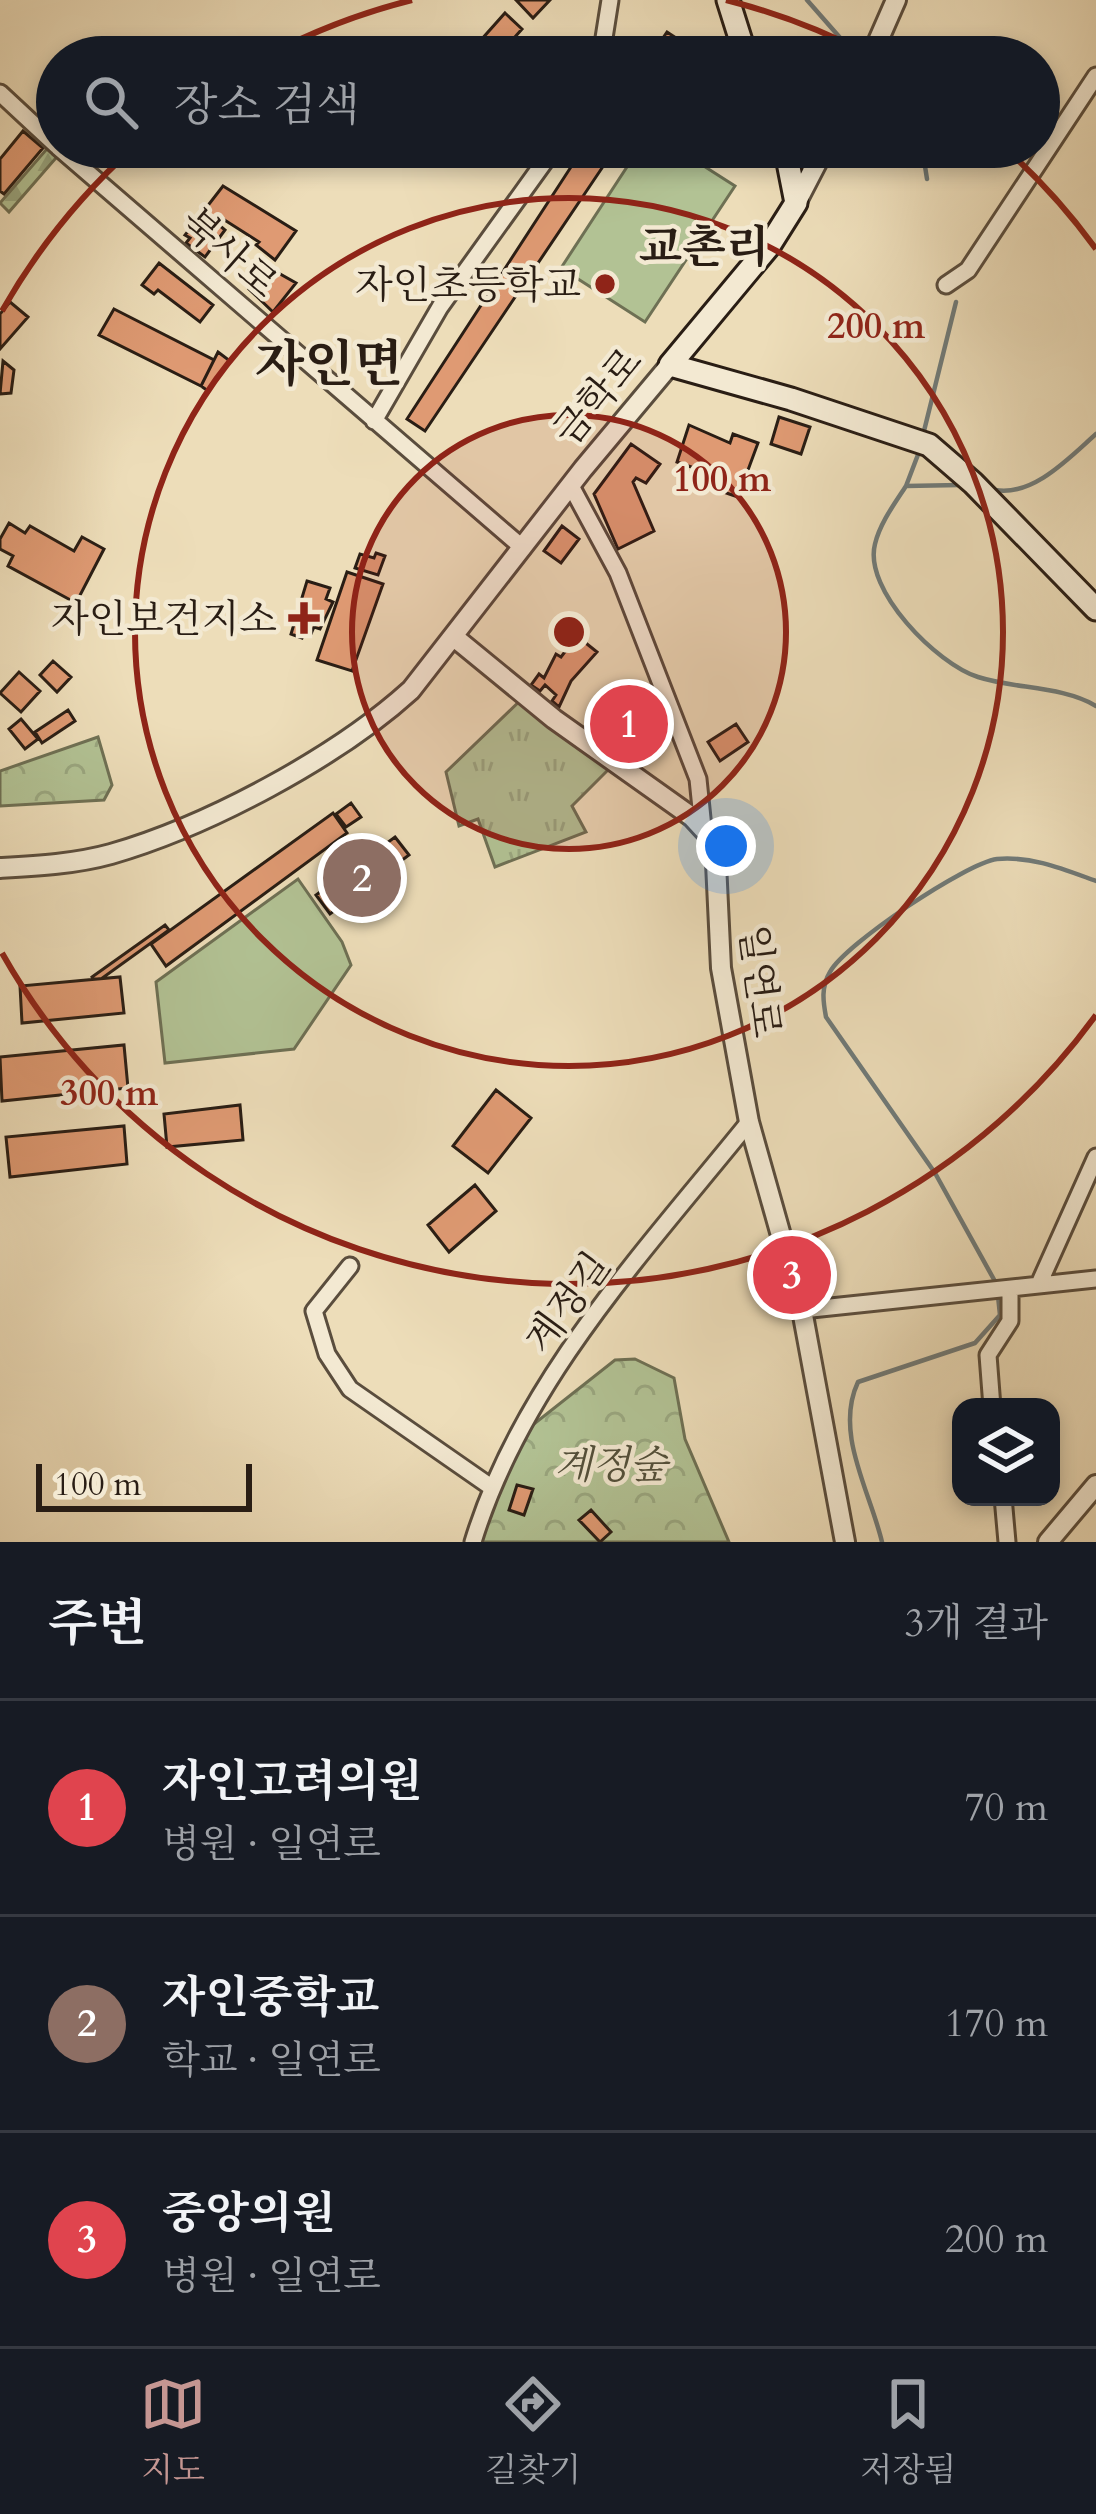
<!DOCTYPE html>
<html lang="ko">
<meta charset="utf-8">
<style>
:root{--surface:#171b24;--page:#20242c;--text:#f1f3f6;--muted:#9ea1a6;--line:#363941;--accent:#c59692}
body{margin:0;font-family:Cardo,"Noto Serif KR",serif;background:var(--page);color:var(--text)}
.controls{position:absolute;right:36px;bottom:36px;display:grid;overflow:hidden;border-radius:24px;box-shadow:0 6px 18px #0003}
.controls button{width:108px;height:108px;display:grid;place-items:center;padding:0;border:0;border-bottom:3px solid var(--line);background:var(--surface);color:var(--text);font:60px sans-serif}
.scale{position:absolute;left:36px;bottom:30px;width:216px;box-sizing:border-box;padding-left:12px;border:6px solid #291d14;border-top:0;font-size:33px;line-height:42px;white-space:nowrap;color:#291d14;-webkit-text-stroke:9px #f3e9d2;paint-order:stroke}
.you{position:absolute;left:726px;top:846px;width:42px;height:42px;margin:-30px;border:9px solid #fff;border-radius:50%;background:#1a73e8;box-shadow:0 0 0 18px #1a73e833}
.badge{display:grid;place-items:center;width:78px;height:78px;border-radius:50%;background:var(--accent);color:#fff;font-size:39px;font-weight:700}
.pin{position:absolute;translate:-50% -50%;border:6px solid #fff;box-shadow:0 3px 12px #0006}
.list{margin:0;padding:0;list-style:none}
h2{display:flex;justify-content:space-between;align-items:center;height:156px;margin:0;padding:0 48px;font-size:51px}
h2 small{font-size:39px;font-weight:400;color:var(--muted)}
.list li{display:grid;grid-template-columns:78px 1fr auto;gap:36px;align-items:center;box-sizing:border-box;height:216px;padding:0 48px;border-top:3px solid var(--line)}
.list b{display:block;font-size:45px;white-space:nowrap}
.list p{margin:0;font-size:39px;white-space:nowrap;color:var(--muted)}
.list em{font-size:39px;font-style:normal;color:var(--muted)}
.icon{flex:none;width:66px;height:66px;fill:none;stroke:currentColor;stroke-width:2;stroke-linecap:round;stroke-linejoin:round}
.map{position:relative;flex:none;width:1096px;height:1542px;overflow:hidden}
.search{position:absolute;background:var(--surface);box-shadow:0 6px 18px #0003;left:36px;right:36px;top:36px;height:132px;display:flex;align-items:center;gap:30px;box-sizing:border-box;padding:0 42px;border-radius:66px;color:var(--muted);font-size:45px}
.sheet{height:804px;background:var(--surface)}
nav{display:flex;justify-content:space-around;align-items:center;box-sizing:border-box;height:168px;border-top:3px solid var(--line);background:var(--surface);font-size:33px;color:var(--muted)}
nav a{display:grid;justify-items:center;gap:6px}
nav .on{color:var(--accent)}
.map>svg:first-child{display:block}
.grass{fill:url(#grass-tufts);stroke:#6e7054;stroke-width:3}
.forest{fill:url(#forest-firs);stroke:#6e7054;stroke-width:3}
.park{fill:url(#park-crowns);stroke:#6e7054;stroke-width:3}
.pitch{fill:#b2c294;stroke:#6e7054;stroke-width:3}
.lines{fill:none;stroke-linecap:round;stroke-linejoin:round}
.stream{stroke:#707a78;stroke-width:4.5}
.building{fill:#df9a73;stroke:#291d14;stroke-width:3}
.minor-casing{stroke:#5a4d3d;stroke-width:21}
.tertiary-casing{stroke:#5a4d3d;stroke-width:24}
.secondary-casing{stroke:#291d14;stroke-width:27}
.minor{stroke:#f3e9d2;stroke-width:15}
.tertiary{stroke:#f3e9d2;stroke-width:18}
.secondary{stroke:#f3e9d2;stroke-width:21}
.ring{fill:none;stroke:#8f2418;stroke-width:6}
.poi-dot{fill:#8f2418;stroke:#f3e9d2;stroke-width:4.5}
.labels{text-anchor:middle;stroke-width:9;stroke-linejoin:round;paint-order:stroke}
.street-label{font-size:39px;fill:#291d14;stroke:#f3e9d2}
.poi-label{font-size:39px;fill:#291d14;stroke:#f3e9d2;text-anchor:end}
.park-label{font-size:39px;font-style:italic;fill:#524f3a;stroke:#f3e9d2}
.quarter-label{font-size:45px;font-weight:bold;fill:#291d14;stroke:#f3e9d2}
.district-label{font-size:51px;font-weight:bold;fill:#291d14;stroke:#f3e9d2}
.centre{fill:#8f2418;stroke:#f3e9d2;stroke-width:6}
.ring-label{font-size:36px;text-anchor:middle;font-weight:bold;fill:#8f2418;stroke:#f3e9d2;stroke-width:9;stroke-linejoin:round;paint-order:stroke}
</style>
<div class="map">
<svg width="1096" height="1542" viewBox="0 0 1096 1542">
<defs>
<pattern id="grass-tufts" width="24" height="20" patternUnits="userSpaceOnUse" patternTransform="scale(3)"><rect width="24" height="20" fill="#b2c294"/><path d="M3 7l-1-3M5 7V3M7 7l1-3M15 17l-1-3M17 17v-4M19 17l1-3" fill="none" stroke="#99a67f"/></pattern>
<pattern id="forest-firs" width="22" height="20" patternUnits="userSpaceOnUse" patternTransform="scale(3)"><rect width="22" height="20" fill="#b2c294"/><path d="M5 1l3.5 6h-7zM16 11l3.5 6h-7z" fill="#99a67f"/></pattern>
<pattern id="park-crowns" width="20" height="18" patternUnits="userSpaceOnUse" patternTransform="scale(3)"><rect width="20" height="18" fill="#b2c294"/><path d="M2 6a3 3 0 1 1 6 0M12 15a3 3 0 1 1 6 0" fill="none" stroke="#99a67f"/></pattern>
</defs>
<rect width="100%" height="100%" fill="#edddb9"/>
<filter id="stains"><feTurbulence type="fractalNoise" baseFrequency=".00167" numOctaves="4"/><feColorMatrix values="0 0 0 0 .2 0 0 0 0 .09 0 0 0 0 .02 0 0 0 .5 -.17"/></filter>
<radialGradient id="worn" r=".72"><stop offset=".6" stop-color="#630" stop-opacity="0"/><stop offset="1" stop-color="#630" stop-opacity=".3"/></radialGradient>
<path class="grass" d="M 526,695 L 615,763 L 572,806 L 586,832 L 495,867 L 478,819 L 459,826 L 446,772 Z"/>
<path class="forest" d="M 52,143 L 62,151 L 9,212 L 0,203 Z"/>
<path class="park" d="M 98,737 L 112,785 L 104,800 L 0,806 L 0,771 Z
M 635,1359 L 674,1378 L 685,1439 L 729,1542 L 473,1542 L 520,1435 L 615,1360 Z"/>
<path class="pitch" d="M 640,147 L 674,147 L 735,186 L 645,322 L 561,268 Z
M 298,879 L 342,942 L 351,965 L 294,1049 L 165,1063 L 156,982 Z"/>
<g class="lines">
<path class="stream" d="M 807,0 L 857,57
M 922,147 L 927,179
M 923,435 L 956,302
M 960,485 L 906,486 C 895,503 880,523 875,544 C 863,590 937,664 978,677 C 1015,689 1063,686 1096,706
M 906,486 L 919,452
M 995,490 C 1033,497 1070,457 1096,434
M 997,1285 L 935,1173 L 826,1017 C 823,1001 821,987 830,972 C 845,944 966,863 997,859 C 1033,856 1063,869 1096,881
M 882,1542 C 870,1491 834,1433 858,1382 L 975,1343 L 1000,1315 L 998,1296"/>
</g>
<path class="building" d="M 516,0 L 550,0 L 533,18 Z
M 505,13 L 522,29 L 497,57 L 482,57 L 473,49 Z
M 667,32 L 705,57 L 650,57 Z
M 57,96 L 57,129 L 41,115 Z
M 23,131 L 43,148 L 4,194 L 0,191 L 0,159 Z
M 582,150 L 604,165 L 425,431 L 407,419 Z
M 223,186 L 296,231 L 275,260 L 256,245 L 259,242 L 223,219 L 219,225 L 225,230 L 205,257 L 186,243 L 190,238 L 185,235 Z
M 159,263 L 213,305 L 200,322 L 158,290 L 154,294 L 142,285 Z
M 266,266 L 296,283 L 273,312 L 249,289 Z
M 10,302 L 28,317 L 0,349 L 0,314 Z
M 114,309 L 214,360 L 201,386 L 99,335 Z
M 218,352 L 230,361 L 208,391 L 201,386 Z
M 3,361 L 14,370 L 11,393 L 0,394 Z
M 779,417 L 810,427 L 801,454 L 771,444 Z
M 689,425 L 730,443 L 733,434 L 758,443 L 738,497 L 712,488 L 717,476 L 677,462 Z
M 631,444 L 660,464 L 646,483 L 636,478 L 633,482 L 654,531 L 618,549 L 594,494 Z
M 9,523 L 25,533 L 30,526 L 74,551 L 82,537 L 104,549 L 76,603 L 8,566 L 13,556 L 0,549 L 0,539 Z
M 562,526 L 579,539 L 561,563 L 544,551 Z
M 376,553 L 385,556 L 378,575 L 355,568 L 360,554 L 374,558 Z
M 347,572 L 383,584 L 352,671 L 317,660 Z
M 307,581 L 330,588 L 326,599 L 333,602 L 320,629 L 314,627 L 311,634 L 304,632 L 302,638 L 291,634 Z
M 577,636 L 597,652 L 571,681 L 559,707 L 552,701 L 556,695 L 545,685 L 540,691 L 531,685 L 539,674 L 544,678 L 556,654 L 561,657 Z
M 53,661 L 71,677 L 57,692 L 40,675 Z
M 19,672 L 40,691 L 21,712 L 0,693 Z
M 68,710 L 75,721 L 42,743 L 35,732 Z
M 21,719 L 38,739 L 25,749 L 9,729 Z
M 736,724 L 748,742 L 720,761 L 708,742 Z
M 351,803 L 361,817 L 346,827 L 336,814 Z
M 333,813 L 347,833 L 166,966 L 151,944 Z
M 395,837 L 409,855 L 330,914 L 316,895 Z
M 165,925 L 169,930 L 101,979 L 93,979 L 92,977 Z
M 120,977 L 124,1013 L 22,1023 L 20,986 Z
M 124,1045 L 128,1088 L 2,1101 L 0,1057 Z
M 496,1090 L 531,1118 L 488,1173 L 453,1146 Z
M 240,1105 L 243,1140 L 167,1147 L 164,1114 Z
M 124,1126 L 127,1164 L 10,1177 L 6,1137 Z
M 475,1185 L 496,1211 L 449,1252 L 428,1225 Z
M 517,1485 L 533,1489 L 524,1515 L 509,1510 Z
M 591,1510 L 611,1532 L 600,1542 L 579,1520 Z"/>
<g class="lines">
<g class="minor-casing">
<path id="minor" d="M 601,57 L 610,0
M 0,93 L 57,146
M 58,147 L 523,548
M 946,285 L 968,270 L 1096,76
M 374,421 L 440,307 L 555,147
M 571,486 L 618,573 L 698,779 L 703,828
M 350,1266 L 314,1311 L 327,1354 L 350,1389 L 491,1487
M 1039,1284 L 1096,1157
M 802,1310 L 1096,1279
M 992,1407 L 988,1355 L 1010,1321 L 1010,1289
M 1003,1497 L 1007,1542
M 473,1542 C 522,1381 645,1251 749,1122"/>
</g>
<g class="tertiary-casing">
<path id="tertiary" d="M 871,57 L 896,0
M 796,203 L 825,147
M 454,637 L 554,719 L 692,817 L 715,842 L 721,968 L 749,1122 L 802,1310 L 845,1542
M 0,868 C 36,866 75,864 111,854 C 208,826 336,758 411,690 L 583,469 L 670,365
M 1048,1542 L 1096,1485"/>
</g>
<g class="secondary-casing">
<path id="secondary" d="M 728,0 L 746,57
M 785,147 L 796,203 L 769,246 L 670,365 L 791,399 L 929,445 L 973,483 L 1096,609"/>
</g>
<use href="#minor" class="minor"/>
<use href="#tertiary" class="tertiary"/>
<use href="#secondary" class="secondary"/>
</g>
<circle cx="569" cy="632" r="217" fill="#8f2418" fill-opacity=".12"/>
<g class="ring">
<circle cx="569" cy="632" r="217"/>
<circle cx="569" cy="632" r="434"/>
<path d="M1096 1015A651 651 0 0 1 2 953M2 311A651 651 0 0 1 133 148M268 55A651 651 0 0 1 412 0M726 0A651 651 0 0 1 870 55M1005 148A651 651 0 0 1 1096 249"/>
</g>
<g class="poi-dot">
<circle cx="605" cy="284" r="12"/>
<path d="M298 600h12v12h12v12h-12v12h-12v-12h-12v-12h12z"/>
</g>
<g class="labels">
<g class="street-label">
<text transform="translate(230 252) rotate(41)" y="14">북사로</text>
<text transform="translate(597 396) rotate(-50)" y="14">금학로</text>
<text transform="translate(761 981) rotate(83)" y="14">일연로</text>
<text transform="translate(567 1302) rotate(-54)" y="14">계정길</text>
</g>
<g class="poi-label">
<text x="581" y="298">자인초등학교</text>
<text x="277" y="632">자인보건지소</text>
</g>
<g class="park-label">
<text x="611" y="1478">계정숲</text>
</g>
<g class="quarter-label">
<text x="704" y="262">교촌리</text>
</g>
<g class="district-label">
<text x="329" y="381">자인면</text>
</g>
</g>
<circle cx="569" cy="632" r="18" class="centre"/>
<g class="ring-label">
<text x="876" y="338">200 m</text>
<text x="722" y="491">100 m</text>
<text x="109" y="1105">300 m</text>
</g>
<rect width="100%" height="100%" filter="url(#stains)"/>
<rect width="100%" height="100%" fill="url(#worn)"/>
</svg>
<div class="controls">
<button><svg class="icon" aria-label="layers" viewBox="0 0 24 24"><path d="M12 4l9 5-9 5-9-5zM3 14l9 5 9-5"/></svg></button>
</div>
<div class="scale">100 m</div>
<div class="you"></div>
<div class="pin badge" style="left:629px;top:724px;background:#e0444e">1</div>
<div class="pin badge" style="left:362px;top:878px;background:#8d6e63">2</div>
<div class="pin badge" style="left:792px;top:1275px;background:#e0444e">3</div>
<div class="search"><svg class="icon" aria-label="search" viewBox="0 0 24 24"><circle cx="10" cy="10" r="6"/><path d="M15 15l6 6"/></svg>장소 검색</div>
</div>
<section class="sheet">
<h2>주변<small>3개 결과</small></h2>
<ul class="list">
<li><span class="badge" style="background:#e0444e">1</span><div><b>자인고려의원</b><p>병원 · 일연로</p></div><em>70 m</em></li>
<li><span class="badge" style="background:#8d6e63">2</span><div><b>자인중학교</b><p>학교 · 일연로</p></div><em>170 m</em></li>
<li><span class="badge" style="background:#e0444e">3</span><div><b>중앙의원</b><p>병원 · 일연로</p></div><em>200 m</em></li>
</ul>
</section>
<nav>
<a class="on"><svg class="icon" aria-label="map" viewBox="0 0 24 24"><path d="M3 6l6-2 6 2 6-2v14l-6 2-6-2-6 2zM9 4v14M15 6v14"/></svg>지도</a>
<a><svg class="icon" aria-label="directions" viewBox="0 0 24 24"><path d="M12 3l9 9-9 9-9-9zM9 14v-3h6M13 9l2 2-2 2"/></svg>길찾기</a>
<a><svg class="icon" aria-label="saved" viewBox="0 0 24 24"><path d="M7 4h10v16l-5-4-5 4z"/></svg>저장됨</a>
</nav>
